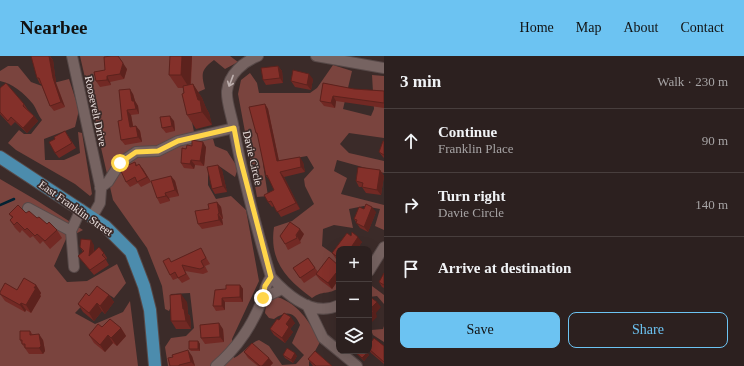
<!DOCTYPE html>
<meta charset="utf-8">
<style>
:root{--surface:#2c201f;--page:#382d2c;--text:#f1f3f6;--muted:#a6a3a4;--line:#483e3d;--accent:#6cc3f2}
body{margin:0;font-family:Georgia,serif;background:var(--page);color:var(--text)}
.controls{position:absolute;right:12px;bottom:12px;display:grid;overflow:hidden;border-radius:8px;box-shadow:0 4px 16px #0002}
.controls button{width:36px;height:36px;display:grid;place-items:center;padding:0;border:0;border-bottom:1px solid var(--line);background:var(--surface);color:var(--text);font:20px sans-serif}
.stop{position:absolute;width:12px;height:12px;margin:-9px;border:3px solid #ffd54a;border-radius:50%;background:#fff}
.stop.end{background:#ffd54a;border-color:#fff;box-shadow:0 1px 4px #0008}
.list{margin:0;padding:0;list-style:none}
h2{display:flex;justify-content:space-between;align-items:center;height:52px;margin:0;padding:0 16px;font-size:17px}
h2 small{font-size:13px;font-weight:400;color:var(--muted)}
.list li{display:grid;grid-template-columns:26px 1fr auto;gap:12px;align-items:center;box-sizing:border-box;height:64px;padding:0 16px;border-top:1px solid var(--line)}
.list b{display:block;font-size:15px;white-space:nowrap}
.list p{margin:0;font-size:13px;white-space:nowrap;color:var(--muted)}
.list em{font-size:13px;font-style:normal;color:var(--muted)}
.actions{display:flex;gap:8px;padding:12px 16px}
.actions a{flex:1;padding:9px 0;border:1px solid var(--accent);border-radius:8px;text-align:center;font-size:14px;color:var(--accent)}
.actions .main{background:var(--accent);color:#111}
.icon{flex:none;width:22px;height:22px;fill:none;stroke:currentColor;stroke-width:2;stroke-linecap:round;stroke-linejoin:round}
.map{position:relative;flex:none;width:384px;height:310px;overflow:hidden}
header{display:flex;align-items:center;gap:24px;box-sizing:border-box;height:56px;padding:0 20px;background:var(--accent);color:#111}
header strong{font-size:19px}
nav{display:flex;gap:22px;margin-inline-start:auto;font-size:14px}
main{display:flex}
aside{flex:1;background:var(--surface)}
.map>svg:first-child{display:block}
.green{fill:#7a443e}
.lines{fill:none;stroke-linecap:round;stroke-linejoin:round}
.stream{stroke:#032232;stroke-width:2.5}
.minor-casing{stroke:#574948;stroke-width:12}
.major-casing{stroke:#574948;stroke-width:14}
.minor{stroke:#766361;stroke-width:10}
.major{stroke:#4c8cad;stroke-width:12}
.wall{fill:#722924}
.shaded-wall{fill:#5c221d}
.building{fill:#84302a;stroke:#5c221d}
.oneway{stroke:#beb0ae}
.route{stroke:#ffd54a;stroke-width:5}
.labels{text-anchor:middle;stroke-width:3.5;stroke-linejoin:round;paint-order:stroke}
.street-label{font-size:11px;fill:#eee3e1;stroke:#3b2b29}
</style>
<header>
<strong>Nearbee</strong>
<nav><a>Home</a><a>Map</a><a>About</a><a>Contact</a></nav>
</header>
<main>
<div class="map">
<svg width="384" height="310" viewBox="0 0 384 310">
<rect width="100%" height="100%" fill="#3b2b29"/>
<path class="green" d="M 80,0 L 230,0 L 238,6 L 225,13 L 214,4 C 201,14 201,17 205,33 L 187,41 L 194,76 L 210,72 L 215,90 L 227,95 L 238,112 L 235,121 L 219,110 L 208,116 L 208,129 L 216,143 L 231,140 L 246,154 L 259,225 L 232,283 L 234,302 C 244,297 249,287 259,284 L 269,290 L 282,309 L 296,308 L 304,299 L 292,287 L 300,269 C 294,255 286,255 274,263 L 269,262 L 265,257 L 266,249 L 273,240 C 297,245 310,266 320,286 L 309,306 L 309,310 L 168,310 L 165,291 L 171,282 L 186,280 L 194,272 L 190,237 L 171,238 L 171,250 L 169,255 L 165,253 L 162,230 L 147,192 L 113,144 Z
M 333,9 L 352,15 L 343,53 L 371,60 L 374,53 L 372,19 L 384,20 L 384,82 L 349,77 L 340,88 L 349,97 L 384,105 L 384,117 L 337,104 L 334,115 L 347,122 L 341,138 L 384,149 L 384,174 L 375,170 L 380,153 L 364,150 L 349,153 L 353,172 L 334,169 L 323,173 L 322,190 L 339,202 L 339,232 C 328,239 323,234 312,242 C 286,223 269,205 274,171 L 292,165 L 314,148 L 305,130 L 304,123 L 314,112 L 307,100 L 263,108 L 268,140 L 257,141 L 238,38 L 241,24 L 250,17 L 257,27 L 259,37 L 310,37 L 317,32 Z
M 8,10 L 18,10 L 31,26 L 42,30 L 69,23 L 79,54 L 75,71 L 44,83 L 45,104 L 64,104 L 80,97 L 78,76 L 82,77 L 92,138 L 90,140 L 75,128 L 16,94 L 8,87 L 19,74 L 24,78 L 31,78 L 42,64 C 38,59 36,52 33,48 C 25,38 12,27 0,25 L 0,15 Z
M 0,123 L 36,144 L 83,174 L 66,183 L 54,210 L 67,226 L 87,225 L 117,208 L 126,227 L 114,242 L 99,232 L 75,257 L 95,268 L 123,256 L 130,245 L 138,310 L 0,310 Z
M 372,230 L 384,239 L 384,248 L 377,240 L 369,241 L 369,231 Z
M 384,270 L 384,286 L 373,279 L 371,274 L 383,273 Z"/>
<g class="lines">
<path class="stream" d="M 0,149 L 14,143"/>
<g class="minor-casing">
<path id="minor" d="M 72,0 L 101,134 L 100,147 L 92,161
M 258,0 C 243,6 229,18 227,35 C 226,44 231,58 233,68 C 242,119 256,171 271,221 C 288,240 313,262 339,249
M 316,0 L 384,12
M 100,132 L 108,126 L 120,107 L 136,96 L 158,95 L 178,85 L 234,72
M 28,152 L 71,175
M 74,211 L 71,175 L 81,153
M 369,215 L 384,191
M 263,242 L 282,233
M 307,249 L 323,282 L 357,310
M 216,310 C 237,292 252,270 262,244 C 265,235 265,229 271,221"/>
</g>
<g class="major-casing">
<path id="major" d="M 0,101 L 105,170 L 131,196 L 144,230 L 150,254 L 155,310"/>
</g>
<use href="#minor" class="minor"/>
<use href="#major" class="major"/>
</g>
<path class="wall" d="M 31,0 L 50,0 L 53,4 L 56,27 L 65,51 L 54,55 L 50,50 L 41,28 L 40,28 L 37,22 Z
M 192,0 L 191,28 L 193,28 L 202,42 L 206,52 L 209,57 L 212,69 L 196,73 L 187,59 L 183,32 L 178,32 L 169,19 Z
M 278,10 L 282,15 L 283,27 L 266,29 L 263,24 Z
M 127,13 L 124,23 L 110,26 L 111,29 L 100,31 L 96,25 L 94,16 Z
M 313,23 L 311,34 L 295,31 L 291,25 Z
M 323,27 L 354,33 L 384,35 L 384,52 L 336,45 L 335,52 L 324,50 L 320,45 Z
M 0,32 L 24,48 L 28,54 L 34,60 L 38,65 L 27,77 L 15,66 L 11,70 L 0,58 Z
M 133,38 L 135,45 L 138,50 L 139,58 L 131,59 L 133,70 L 136,70 L 140,75 L 142,86 L 125,89 L 121,84 L 122,64 Z
M 265,48 L 268,53 L 279,105 L 303,106 L 305,116 L 284,121 L 300,153 L 281,161 L 274,150 L 272,151 L 268,146 L 274,134 L 270,125 L 266,120 L 258,81 L 256,77 Z
M 174,65 L 175,75 L 166,77 L 162,72 Z
M 65,75 L 76,92 L 59,102 L 55,97 L 55,83 Z
M 384,85 L 384,102 L 383,101 L 379,96 Z
M 206,91 L 204,110 L 195,109 L 194,113 L 184,112 L 181,107 L 186,93 Z
M 135,106 L 137,109 L 143,113 L 151,126 L 141,131 L 138,127 L 130,131 L 126,126 Z
M 218,109 L 222,114 L 227,136 L 215,138 L 212,133 Z
M 380,114 L 384,120 L 381,139 L 366,137 L 362,131 L 359,131 L 356,125 Z
M 171,120 L 175,125 L 179,140 L 169,142 L 170,145 L 160,148 L 157,142 Z
M 217,146 L 221,151 L 223,163 L 222,163 L 223,169 L 202,173 L 198,168 L 209,153 Z
M 376,156 L 368,176 L 360,172 L 354,163 Z
M 26,157 L 37,162 L 57,174 L 62,182 L 50,193 L 43,185 L 40,188 L 33,180 L 30,182 L 22,174 L 20,177 L 15,172 L 10,164 L 12,162 L 9,158 Z
M 304,178 L 300,185 L 301,187 L 288,194 L 285,188 Z
M 351,180 L 362,186 L 357,193 L 339,193 L 339,205 L 336,203 L 332,197 Z
M 94,189 L 94,196 L 104,197 L 107,202 L 106,204 L 109,209 L 94,219 L 82,205 L 78,200 L 83,196 L 80,191 Z
M 204,198 L 210,208 L 205,210 L 208,216 L 203,218 L 185,215 L 190,223 L 182,227 L 178,222 L 173,224 L 170,219 L 172,206 Z
M 308,202 L 318,216 L 339,210 L 339,223 L 332,233 L 320,224 L 316,219 L 304,227 L 293,212 Z
M 384,217 L 384,232 L 382,231 L 379,226 Z
M 36,229 L 41,237 L 40,239 L 41,240 L 31,257 L 26,254 L 25,256 L 5,245 L 0,238 L 0,236 L 17,234 Z
M 240,229 L 243,233 L 243,246 L 225,246 L 225,254 L 216,255 L 213,250 L 226,233 Z
M 109,239 L 114,246 L 105,258 L 102,255 L 94,265 L 83,256 L 78,248 L 89,240 Z
M 187,246 L 188,258 L 190,260 L 191,273 L 176,273 L 171,265 Z
M 279,264 L 295,267 L 290,273 L 293,276 L 285,287 L 274,279 L 270,273 Z
M 102,271 L 121,272 L 126,280 L 117,290 L 113,287 L 105,296 L 94,287 L 89,279 Z
M 223,273 L 224,286 L 205,288 L 201,282 Z
M 30,275 L 33,279 L 43,284 L 45,295 L 43,298 L 29,298 L 22,288 L 20,284 Z
M 198,285 L 200,288 L 200,295 L 191,295 L 189,293 Z
M 369,289 L 384,290 L 384,308 L 371,297 L 369,294 Z
M 244,296 L 273,307 L 270,310 L 258,310 L 248,302 Z
M 355,296 L 367,297 L 369,299 L 364,305 Z
M 283,299 L 297,300 L 293,307 L 285,302 Z
M 192,300 L 195,310 L 170,310 Z
M 308,303 L 332,310 L 313,310 Z"/>
<path class="shaded-wall" d="M 49,0 L 53,4 L 56,27 L 65,51 L 61,46 L 53,22 Z
M 182,0 L 192,0 L 190,33 L 181,19 Z
M 123,7 L 127,13 L 124,23 L 120,18 Z
M 278,10 L 282,15 L 283,27 L 280,22 Z
M 309,18 L 313,23 L 311,34 L 307,29 Z
M 107,20 L 110,26 L 111,29 L 107,24 Z
M 193,28 L 202,42 L 206,52 L 209,57 L 212,69 L 202,56 Z
M 130,33 L 133,38 L 135,45 L 138,50 L 139,58 L 132,45 Z
M 333,40 L 336,45 L 335,52 L 331,47 Z
M 265,48 L 268,53 L 280,110 L 277,105 Z
M 127,54 L 131,59 L 134,76 L 130,71 Z
M 34,60 L 38,65 L 27,77 L 23,72 Z
M 170,60 L 174,65 L 175,75 L 172,70 Z
M 136,70 L 140,75 L 142,86 L 138,81 Z
M 203,86 L 206,91 L 204,110 L 200,105 Z
M 300,101 L 303,106 L 305,116 L 301,111 Z
M 191,104 L 195,109 L 194,113 L 190,108 Z
M 139,108 L 143,113 L 151,126 L 147,121 Z
M 218,109 L 222,114 L 227,136 L 223,130 Z
M 380,114 L 384,120 L 381,139 L 377,134 Z
M 280,116 L 284,121 L 300,153 L 296,147 Z
M 171,120 L 175,125 L 179,140 L 175,134 Z
M 165,137 L 169,142 L 170,145 L 166,140 Z
M 217,146 L 221,151 L 223,163 L 219,157 Z
M 372,151 L 376,156 L 368,176 L 364,171 Z
M 218,158 L 222,163 L 223,169 L 219,164 Z
M 300,173 L 304,178 L 300,185 L 301,187 L 296,179 Z
M 358,181 L 362,186 L 357,193 L 350,193 Z
M 91,184 L 94,189 L 93,205 L 89,200 Z
M 336,217 L 339,223 L 332,233 L 328,227 Z
M 36,229 L 41,237 L 40,239 L 41,240 L 31,257 L 26,249 Z
M 240,229 L 243,233 L 243,246 L 240,241 Z
M 181,238 L 187,246 L 188,258 L 190,260 L 191,273 L 186,265 L 183,253 Z
M 109,239 L 114,246 L 105,258 L 100,250 Z
M 222,242 L 225,246 L 225,254 L 222,250 Z
M 377,246 L 381,251 L 376,257 L 377,261 L 372,266 L 369,260 L 372,251 Z
M 21,247 L 26,254 L 25,256 L 20,249 Z
M 97,247 L 102,255 L 94,265 L 89,257 Z
M 291,261 L 295,267 L 290,273 L 293,276 L 285,287 L 282,282 L 286,268 Z
M 219,267 L 223,273 L 224,286 L 220,281 Z
M 121,272 L 126,280 L 117,290 L 111,282 Z
M 39,278 L 43,284 L 45,295 L 43,298 L 39,292 Z
M 108,279 L 113,287 L 105,296 L 100,289 Z
M 198,285 L 200,288 L 200,295 L 198,293 Z
M 188,294 L 192,300 L 195,310 L 191,306 Z
M 295,297 L 297,300 L 293,307 L 291,304 Z
M 367,297 L 369,299 L 364,305 L 362,302 Z
M 269,302 L 273,307 L 270,310 L 262,310 Z"/>
<path class="building" d="M 31,0 L 49,0 L 53,22 L 61,46 L 50,50 L 39,22 L 37,22 Z
M 111,0 L 118,0 L 123,7 L 120,18 L 107,20 L 107,24 L 96,25 L 94,16 L 105,14 L 104,1 Z
M 170,0 L 182,0 L 181,19 L 169,19 Z
M 278,10 L 280,22 L 263,24 L 261,12 Z
M 293,14 L 309,18 L 307,29 L 291,25 Z
M 6,27 L 24,48 L 23,50 L 34,60 L 23,72 L 11,61 L 8,65 L 0,56 L 0,32 Z
M 323,27 L 354,33 L 384,35 L 384,47 L 333,40 L 331,47 L 320,45 Z
M 193,28 L 198,44 L 200,44 L 202,56 L 187,59 L 182,38 L 184,37 L 183,30 Z
M 130,33 L 132,45 L 134,45 L 136,53 L 127,54 L 130,71 L 136,70 L 138,81 L 121,84 L 118,65 L 122,64 L 119,34 Z
M 265,48 L 277,105 L 300,101 L 301,111 L 280,116 L 296,147 L 277,156 L 271,145 L 268,146 L 264,139 L 274,134 L 267,119 L 266,120 L 257,77 L 256,77 L 249,51 Z
M 170,60 L 172,70 L 162,72 L 160,61 Z
M 65,75 L 72,87 L 55,97 L 49,86 L 55,83 L 54,81 Z
M 192,84 L 203,86 L 200,105 L 191,104 L 190,108 L 181,107 L 182,92 L 186,93 L 187,89 L 192,90 Z
M 383,85 L 384,85 L 384,99 L 379,96 Z
M 135,106 L 136,110 L 139,108 L 147,121 L 137,126 L 135,121 L 126,126 L 120,113 Z
M 218,109 L 223,130 L 212,133 L 207,111 Z
M 358,111 L 380,114 L 377,134 L 362,131 L 363,127 L 356,125 Z
M 171,120 L 175,134 L 165,137 L 166,140 L 157,142 L 151,125 Z
M 217,146 L 219,157 L 218,158 L 219,164 L 198,168 L 195,155 L 209,153 L 208,148 Z
M 366,148 L 372,151 L 364,171 L 356,167 L 357,164 L 354,163 L 359,151 L 364,153 Z
M 18,149 L 26,157 L 29,155 L 37,162 L 39,161 L 47,168 L 49,166 L 57,174 L 45,185 L 37,178 L 35,180 L 27,172 L 25,174 L 17,166 L 14,169 L 10,164 L 13,161 L 9,158 Z
M 290,166 L 300,173 L 296,179 L 297,182 L 285,188 L 280,180 Z
M 352,176 L 358,181 L 350,193 L 339,193 L 339,202 L 332,197 L 347,177 L 351,180 Z
M 81,183 L 91,184 L 89,200 L 99,191 L 104,197 L 102,199 L 106,203 L 90,214 L 78,200 L 84,195 L 80,191 Z
M 201,192 L 206,202 L 201,205 L 204,211 L 200,213 L 182,209 L 186,218 L 178,222 L 175,216 L 170,219 L 163,205 L 169,202 L 171,206 Z
M 329,201 L 339,210 L 339,218 L 338,219 L 336,217 L 328,227 L 316,218 Z
M 308,202 L 315,212 L 300,222 L 293,212 Z
M 384,217 L 384,229 L 379,226 Z
M 24,222 L 36,229 L 34,232 L 36,232 L 26,249 L 21,247 L 20,249 L 0,238 L 0,236 L 5,227 L 17,234 Z
M 226,229 L 240,229 L 240,241 L 222,242 L 222,250 L 213,250 L 215,234 L 226,233 Z
M 97,230 L 109,239 L 100,250 L 97,247 L 89,257 L 78,248 L 86,237 L 89,240 Z
M 181,238 L 183,253 L 184,253 L 186,265 L 171,265 L 170,239 Z
M 369,240 L 377,246 L 372,251 L 373,256 L 369,260 Z
M 284,257 L 291,261 L 286,268 L 289,271 L 282,282 L 270,273 L 277,263 L 279,264 Z
M 339,261 L 339,269 L 336,262 Z
M 110,263 L 121,272 L 111,282 L 108,279 L 100,289 L 89,279 L 98,268 L 102,271 Z
M 219,267 L 220,281 L 201,282 L 200,269 Z
M 20,275 L 30,275 L 30,279 L 39,278 L 41,290 L 39,292 L 25,292 L 25,288 L 22,288 L 22,284 L 20,284 Z
M 374,282 L 384,290 L 384,306 L 369,293 L 369,289 Z
M 189,285 L 198,285 L 198,293 L 189,293 Z
M 252,287 L 269,302 L 262,310 L 260,310 L 244,296 Z
M 287,292 L 295,297 L 291,304 L 283,299 Z
M 188,294 L 191,306 L 179,309 L 179,310 L 170,310 L 168,302 L 173,301 L 172,299 Z
M 315,295 L 332,310 L 316,310 L 308,303 Z
M 355,295 L 365,295 L 367,297 L 362,302 L 355,296 Z"/>
<defs><path id="oneway-shaft" d="M-6 0H5M1.5-3L5.5 0L1.5 3" fill="none" stroke-width="1.6" stroke-linecap="round" stroke-linejoin="round"/></defs>
<use class="oneway" href="#oneway-shaft" transform="translate(231 25) rotate(111)"/>
<g class="lines">
<path class="route" d="M 120,107 L 136,96 L 158,95 L 178,85 L 234,72 L 239,98 L 271,221 L 265,230 L 263,242"/>
</g>
<g class="labels">
<g class="street-label">
<text transform="translate(96 55) rotate(78)" y="4">Roosevelt Drive</text>
<text transform="translate(253 102) rotate(77)" y="4">Davie Circle</text>
<text transform="translate(76 152) rotate(35)" y="4">East Franklin Street</text>
</g>
</g>
</svg>
<div class="controls">
<button>+</button>
<button>−</button>
<button><svg class="icon" aria-label="layers" viewBox="0 0 24 24"><path d="M12 4l9 5-9 5-9-5zM3 14l9 5 9-5"/></svg></button>
</div>
<div class="stop" style="left:120px;top:107px"></div>
<div class="stop end" style="left:263px;top:242px"></div>
</div>
<aside>
<h2>3 min<small>Walk · 230 m</small></h2>
<ul class="list">
<li><svg class="icon" aria-label="ahead" viewBox="0 0 24 24"><path d="M12 20V5M6 11l6-6 6 6"/></svg><div><b>Continue</b><p>Franklin Place</p></div><em>90 m</em></li>
<li><svg class="icon" aria-label="right" viewBox="0 0 24 24"><path d="M7 20v-9h11M14 6l5 5-5 5"/></svg><div><b>Turn right</b><p>Davie Circle</p></div><em>140 m</em></li>
<li><svg class="icon" aria-label="arrive" viewBox="0 0 24 24"><path d="M6 21V4h12l-3 4 3 4H6"/></svg><div><b>Arrive at destination</b></div></li>
</ul>
<div class="actions"><a class="main">Save</a><a>Share</a></div>
</aside>
</main>
